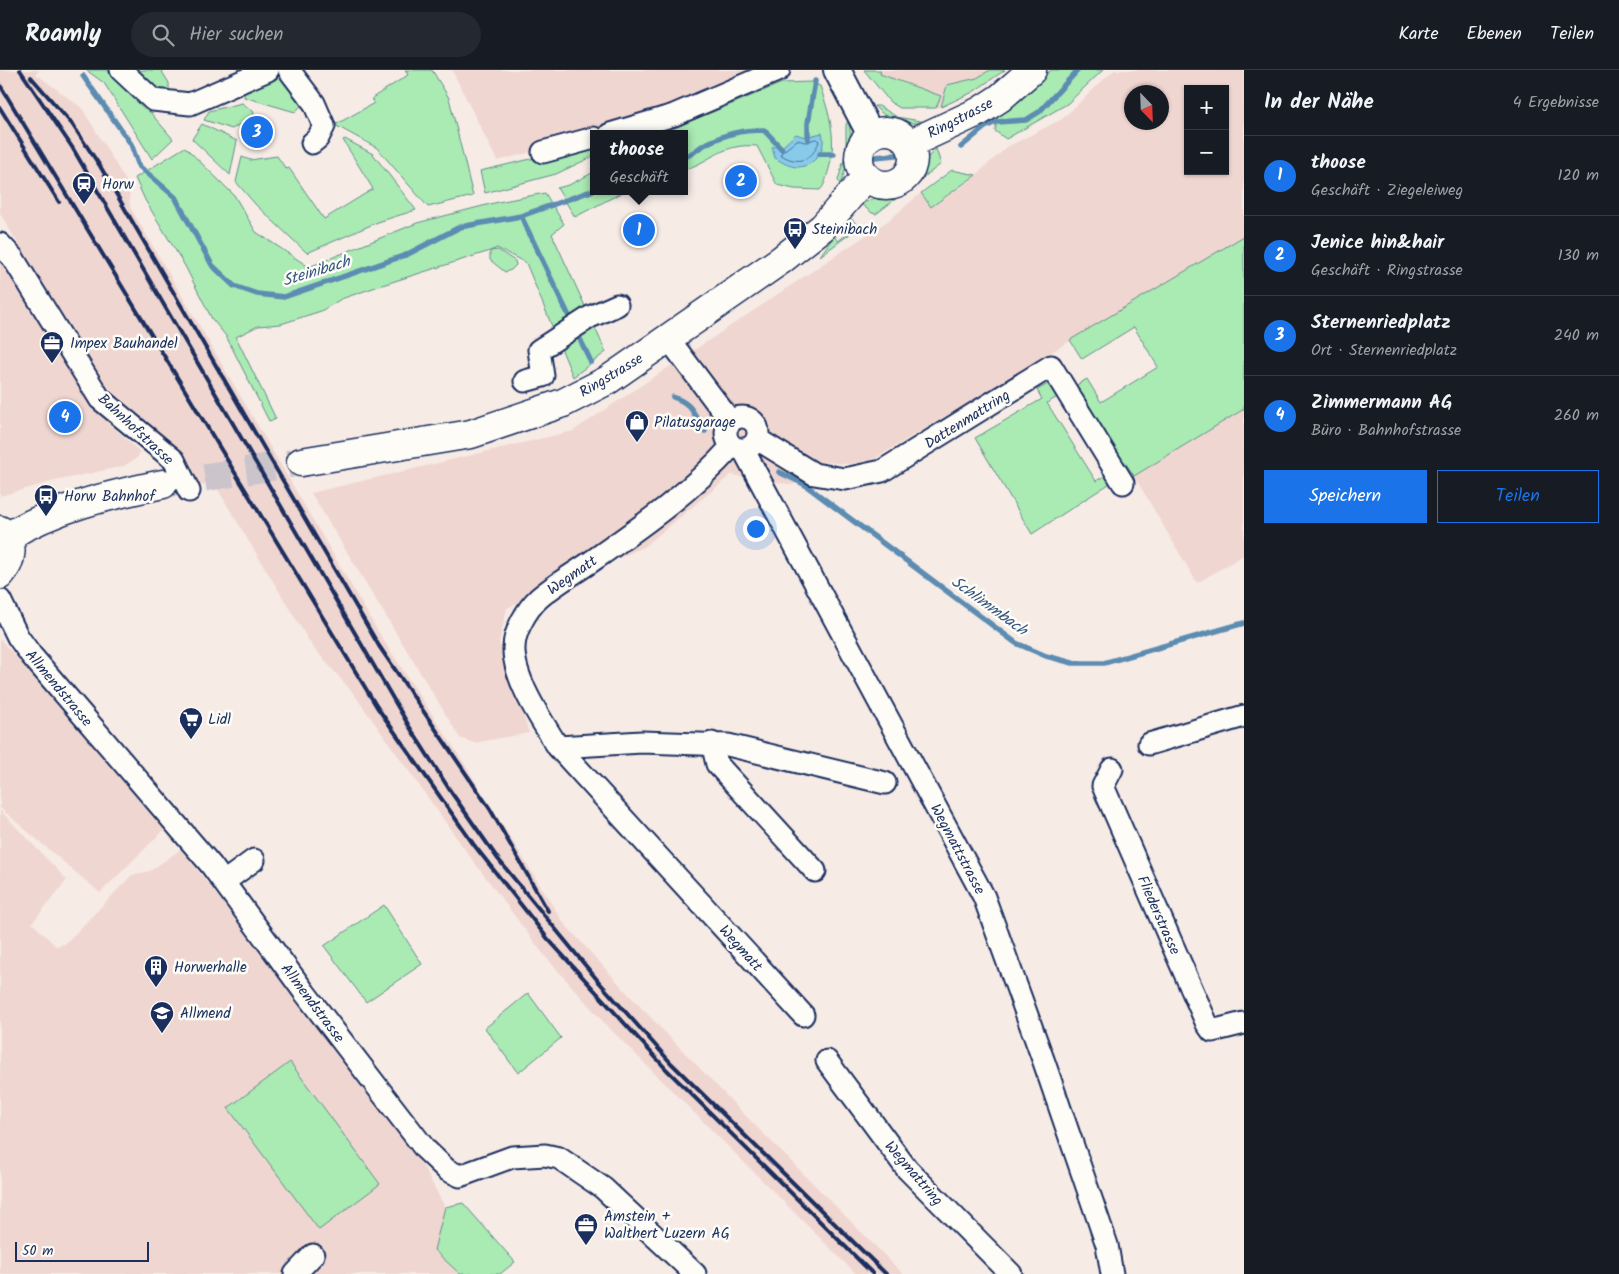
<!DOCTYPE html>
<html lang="de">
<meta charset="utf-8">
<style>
:root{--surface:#171b24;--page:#242831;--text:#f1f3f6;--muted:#9ea1a6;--line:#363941;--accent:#1a73e8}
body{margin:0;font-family:Kalam,sans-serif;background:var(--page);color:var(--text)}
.controls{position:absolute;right:15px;top:15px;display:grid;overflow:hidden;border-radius:0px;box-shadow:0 1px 4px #0004}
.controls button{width:45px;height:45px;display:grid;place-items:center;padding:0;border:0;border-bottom:1px solid var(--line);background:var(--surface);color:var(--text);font:25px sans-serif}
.compass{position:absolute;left:1124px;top:15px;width:45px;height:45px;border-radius:50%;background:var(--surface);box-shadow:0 1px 4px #0004;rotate:157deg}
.scale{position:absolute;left:15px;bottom:12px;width:134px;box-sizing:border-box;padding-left:5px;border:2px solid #1b2f5e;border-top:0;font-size:14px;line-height:18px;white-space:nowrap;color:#1b2f5e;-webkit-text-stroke:4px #fdfcf7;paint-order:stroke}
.you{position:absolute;left:755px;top:458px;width:18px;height:18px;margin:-12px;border:4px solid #fff;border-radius:50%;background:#1a73e8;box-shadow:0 0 0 8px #1a73e833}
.badge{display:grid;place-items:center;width:32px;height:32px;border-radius:50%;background:var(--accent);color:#fff;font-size:16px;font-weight:700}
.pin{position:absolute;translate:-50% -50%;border:2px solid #fff;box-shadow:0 1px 5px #0006}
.popup{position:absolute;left:590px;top:60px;width:98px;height:65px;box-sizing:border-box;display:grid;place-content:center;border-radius:0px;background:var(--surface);filter:drop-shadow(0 1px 4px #0005);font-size:16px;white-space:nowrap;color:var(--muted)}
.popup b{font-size:19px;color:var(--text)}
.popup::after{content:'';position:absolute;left:50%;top:100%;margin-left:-10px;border:10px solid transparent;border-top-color:var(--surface)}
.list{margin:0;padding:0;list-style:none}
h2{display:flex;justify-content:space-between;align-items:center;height:65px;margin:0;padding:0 20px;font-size:21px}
h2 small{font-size:16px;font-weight:400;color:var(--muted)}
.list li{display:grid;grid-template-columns:32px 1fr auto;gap:15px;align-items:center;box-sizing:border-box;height:80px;padding:0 20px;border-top:1px solid var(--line)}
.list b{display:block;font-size:19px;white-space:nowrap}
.list p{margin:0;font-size:16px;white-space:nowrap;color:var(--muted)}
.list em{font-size:16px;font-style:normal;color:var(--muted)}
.actions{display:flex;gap:10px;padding:15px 20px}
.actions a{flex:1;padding:11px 0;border:1px solid var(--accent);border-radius:0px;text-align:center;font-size:18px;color:var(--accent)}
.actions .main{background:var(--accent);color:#fff}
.icon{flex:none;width:28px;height:28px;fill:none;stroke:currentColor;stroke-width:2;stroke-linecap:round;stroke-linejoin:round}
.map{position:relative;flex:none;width:1244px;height:1204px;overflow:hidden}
header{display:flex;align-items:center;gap:30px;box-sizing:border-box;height:70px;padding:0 25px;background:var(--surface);border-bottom:1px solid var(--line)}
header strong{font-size:24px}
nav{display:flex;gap:28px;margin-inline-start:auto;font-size:18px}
.search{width:350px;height:45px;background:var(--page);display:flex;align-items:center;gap:12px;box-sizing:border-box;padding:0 18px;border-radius:28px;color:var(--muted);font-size:19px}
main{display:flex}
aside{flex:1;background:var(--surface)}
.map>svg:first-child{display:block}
.built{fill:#f0d6d1;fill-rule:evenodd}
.green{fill:#aaeab3;stroke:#628c88}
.water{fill:#88cae9;stroke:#5c8cb1}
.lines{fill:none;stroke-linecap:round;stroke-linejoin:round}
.shore{stroke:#476d96;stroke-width:1}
.stream{stroke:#5c8cb1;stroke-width:5.5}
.secondary-tunnel{stroke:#cbc5cb;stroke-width:28;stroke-dasharray:28 14;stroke-linecap:butt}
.minor-casing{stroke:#1b2f5e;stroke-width:25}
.tertiary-casing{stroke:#1b2f5e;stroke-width:30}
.secondary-casing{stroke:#1b2f5e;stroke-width:31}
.minor{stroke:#fdfcf7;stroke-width:21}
.tertiary{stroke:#fdfcf7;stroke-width:26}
.secondary{stroke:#fdfcf7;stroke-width:28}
.rail{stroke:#1b2f5e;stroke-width:4}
.labels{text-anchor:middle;stroke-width:5;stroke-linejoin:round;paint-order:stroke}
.street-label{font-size:15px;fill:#1b2f5e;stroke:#fdfcf7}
.poi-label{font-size:15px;fill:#1b2f5e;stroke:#fdfcf7;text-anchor:start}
.water-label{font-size:16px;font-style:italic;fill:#365681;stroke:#fdfcf7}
</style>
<header>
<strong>Roamly</strong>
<div class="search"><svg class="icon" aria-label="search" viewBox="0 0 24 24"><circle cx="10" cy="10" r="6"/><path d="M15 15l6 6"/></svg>Hier suchen</div>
<nav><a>Karte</a><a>Ebenen</a><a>Teilen</a></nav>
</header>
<main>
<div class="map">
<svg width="1244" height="1204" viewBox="0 0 1244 1204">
<rect width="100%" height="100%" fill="#f7ebe6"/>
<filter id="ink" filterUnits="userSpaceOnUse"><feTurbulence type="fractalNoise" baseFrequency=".02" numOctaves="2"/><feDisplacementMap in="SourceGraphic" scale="10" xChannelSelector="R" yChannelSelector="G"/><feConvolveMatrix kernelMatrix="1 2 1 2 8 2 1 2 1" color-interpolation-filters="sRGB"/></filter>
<g filter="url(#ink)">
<path class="built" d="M 0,0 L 39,0 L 36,4 L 82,38 L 129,116 L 130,137 L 382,568 L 460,687 L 563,852 L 632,928 L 742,1042 L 903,1204 L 856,1204 L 606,955 L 544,885 L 471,788 L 353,623 L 312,576 L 212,410 L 197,418 L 164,367 L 111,325 L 95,305 L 0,143 Z
M 452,0 L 761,0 L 594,65 L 497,91 Z
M 881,0 L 990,0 L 977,8 L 947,15 L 941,37 L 936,38 L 940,26 L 880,4 Z
M 1114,0 L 1244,0 L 1244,166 L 871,391 L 848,394 L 825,392 L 793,415 L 731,405 L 644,477 L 507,538 L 499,573 L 529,663 L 474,673 L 460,668 L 311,423 L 573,361 L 889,150 L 921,123 L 932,137 L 967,113 L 1007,77 L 1062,49 ZM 1188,19 L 1225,19 L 1225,101 L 1188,101 ZM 1132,22 L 1162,22 L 1162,52 L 1132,52 Z
M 0,187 L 26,219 L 77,316 L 95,340 L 140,382 L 137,388 L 124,396 L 51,412 L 0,426 Z
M 1244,339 L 1244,485 L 1197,513 L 1134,406 Z
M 0,569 L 167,757 L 100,823 L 0,738 Z
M 0,740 L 67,810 L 32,853 L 56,876 L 65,874 L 132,805 L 150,801 L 181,779 L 289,917 L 424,1098 L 445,1137 L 434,1180 L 460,1204 L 0,1204 Z"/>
<path class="green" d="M 86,0 L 106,0 L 119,6 L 173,69 L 152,89 L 104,13 Z
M 136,0 L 161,0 L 169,13 L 169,22 L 164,24 Z
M 405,0 L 432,0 L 449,28 L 473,126 L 428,137 L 377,78 L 335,55 L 374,33 L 372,28 L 408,5 Z
M 864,0 L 881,0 L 880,4 L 941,26 L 936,38 L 900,38 L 890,32 Z
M 990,0 L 1005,0 L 973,22 L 941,37 L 947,15 L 977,8 Z
M 1051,0 L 1103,0 L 1067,34 L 1006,69 L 995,61 L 998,44 Z
M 279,6 L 287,11 L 305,32 L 295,42 L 244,27 L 245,17 Z
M 810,12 L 820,16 C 830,46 837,68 829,99 C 826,107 826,114 820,120 L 794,119 L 777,115 L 757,76 C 723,73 713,90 684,100 L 684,64 L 660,64 L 782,13 Z
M 242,33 L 254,42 L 253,46 L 232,59 L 204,50 L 209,41 Z
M 874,36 L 879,36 L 897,47 L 926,52 C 905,55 889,52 874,36 Z
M 848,50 C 854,70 847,96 840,115 L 838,110 L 846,83 L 846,55 Z
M 202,54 L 237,71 L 230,105 L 192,69 Z
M 345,69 L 373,84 L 416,140 L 378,152 L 307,183 L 256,135 L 236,112 L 242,87 L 250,90 L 277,86 L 286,99 L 289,98 L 324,149 L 373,119 L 343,70 Z
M 594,74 L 594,86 L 556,104 L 485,123 L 480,101 Z
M 185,77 L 234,125 L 256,162 L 309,197 L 417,153 L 498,132 L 545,123 L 564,154 L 552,164 L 606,282 L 573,307 L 526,193 L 497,178 L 490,181 L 498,180 L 515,191 L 516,195 L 511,200 L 505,202 L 490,190 L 490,181 L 376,217 L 341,229 L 321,241 L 281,254 L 258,256 L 236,267 L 276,349 L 269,351 L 226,266 L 212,249 L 185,196 L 145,130 L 135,108 Z
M 936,79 L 941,94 L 919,111 L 924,91 Z
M 952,100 L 976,105 L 931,137 L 921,123 Z
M 594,102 L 594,121 L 625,121 L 575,147 L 557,118 L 569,115 Z
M 879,126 L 897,128 L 876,144 L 872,143 L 861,134 Z
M 849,147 L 858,155 L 858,158 L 820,186 L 834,166 L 838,171 L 851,162 L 846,156 L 835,162 Z
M 1244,166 L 1244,339 L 1134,406 L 1125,392 L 1122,392 L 1075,316 L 1087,309 L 1101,332 L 1158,297 L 1134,257 L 1082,289 L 1070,270 Z
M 1048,314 L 1053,316 L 1061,325 L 1047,333 L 1096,411 L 1110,403 L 1112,412 L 1032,464 L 975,368 L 1042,329 L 1037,320 Z
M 384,835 L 422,894 L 366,932 L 324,876 Z
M 528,923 L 561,968 L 518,1003 L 485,958 Z
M 290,992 L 380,1114 L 319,1160 L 228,1038 Z
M 463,1133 L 515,1192 L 500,1204 L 460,1204 L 434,1180 L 445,1137 Z"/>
<path class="water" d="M 822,63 C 827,79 815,96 798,97 C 789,97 782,92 775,88 L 772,77 L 783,76 L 796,64 L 805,67 Z"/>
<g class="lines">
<path class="shore" d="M 816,69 L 819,71 C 813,91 797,96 780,84 L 797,70 L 805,72 Z"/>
<path class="stream" d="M 83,6 L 131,74 L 139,96 L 175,127 L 212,195 L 234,216 L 257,224 L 284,227 L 406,185 L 460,157 L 521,146 L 594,120
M 808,70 L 808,53 L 815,11
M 961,77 L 985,57 L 996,52 L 1026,50 L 1039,42 L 1078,0
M 820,84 L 834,84
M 684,87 C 692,85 697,79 704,75 C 725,64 740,60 764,60 L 782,79
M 875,87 L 896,85
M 521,146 L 591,292
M 673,327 C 695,335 692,344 705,361
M 779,402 L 804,414 L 1016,573 L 1046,586 L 1073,593 L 1104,593 L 1244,553"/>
<path class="secondary-tunnel" d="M 163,414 L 301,392"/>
<g class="minor-casing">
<path id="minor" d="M 121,0 L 153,30 L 190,34 L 268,0
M 289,0 L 314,33 L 324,56 L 318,68 L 312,73
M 610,64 L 674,45 L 779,0
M 543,82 L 594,68
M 0,174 L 13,188 L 100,329 L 174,390 L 189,421
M 668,268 L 731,352
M 525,311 L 543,306 L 539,280 L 590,247 L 617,235
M726 363a16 16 0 1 1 32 0a16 16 0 1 1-32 0Z
M 757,369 L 814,404 L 845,409 L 882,401 L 1051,296 L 1123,413
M 732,376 C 691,422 642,456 592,491 C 575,503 555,514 539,528 C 527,539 514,561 514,578 C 513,609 542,651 558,677 L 803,945
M 743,379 L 984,827 L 1044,992 L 1107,1175 L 1112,1204
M 0,530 L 18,567 L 31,585 L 211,795 L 305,923 L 425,1079 L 447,1100 L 460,1106 L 512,1087 L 545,1085 L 559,1088 L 603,1118 L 695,1204
M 712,673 L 717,694 L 815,801
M 1149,674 L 1244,646
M 558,677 L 642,672 L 728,675 L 885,713
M 1112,699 L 1103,716 L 1207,954 L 1212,961 L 1244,953
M 224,812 L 254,790
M 827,991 L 907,1099 L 1011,1204
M 295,1204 L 313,1185"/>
</g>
<g class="tertiary-casing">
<path id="tertiary" d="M 837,0 L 871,65"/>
</g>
<g class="secondary-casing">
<path id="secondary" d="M859 88a27 27 0 1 1 54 0a27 27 0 1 1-54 0Z
M 909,74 L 980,41 L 1000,28 L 1032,0
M 301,392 L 471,364 L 563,333 L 608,310 L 781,190 L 823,157 L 866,107
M 0,460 C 16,472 12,492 0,505
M 7,467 C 54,438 109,425 163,414"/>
</g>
<use href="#minor" class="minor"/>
<use href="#tertiary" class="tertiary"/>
<use href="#secondary" class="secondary"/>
<path class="rail" d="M 20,0 L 72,77 L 409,656 L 451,722 L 498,789 L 599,912 L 671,993 L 886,1204
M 31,7 L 72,54 L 100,96 L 379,576 L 490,739 L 548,841
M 0,15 L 377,637 L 474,775 L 548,869 L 667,1000 L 873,1204
M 0,38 L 59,132"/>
</g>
</g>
<defs>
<g id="station-pin" transform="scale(1.25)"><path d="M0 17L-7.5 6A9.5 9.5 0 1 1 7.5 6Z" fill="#1b2f5e" stroke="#fdfcf7"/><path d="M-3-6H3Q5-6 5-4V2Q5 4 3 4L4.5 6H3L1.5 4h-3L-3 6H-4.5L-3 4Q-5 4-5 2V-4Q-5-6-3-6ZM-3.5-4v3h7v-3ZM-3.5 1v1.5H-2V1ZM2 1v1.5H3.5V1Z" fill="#fff"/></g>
<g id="bus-pin" transform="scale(1.25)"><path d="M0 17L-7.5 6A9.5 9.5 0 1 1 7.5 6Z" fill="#1b2f5e" stroke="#fdfcf7"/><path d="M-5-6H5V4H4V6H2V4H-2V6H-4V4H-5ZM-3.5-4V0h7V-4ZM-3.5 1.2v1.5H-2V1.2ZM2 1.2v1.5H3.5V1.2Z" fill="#fff"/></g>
<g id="office-pin" transform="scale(1.25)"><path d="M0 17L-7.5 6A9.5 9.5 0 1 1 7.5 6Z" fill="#1b2f5e" stroke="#fdfcf7"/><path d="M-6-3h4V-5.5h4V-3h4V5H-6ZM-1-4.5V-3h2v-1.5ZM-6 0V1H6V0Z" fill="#fff"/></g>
<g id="shop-pin" transform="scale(1.25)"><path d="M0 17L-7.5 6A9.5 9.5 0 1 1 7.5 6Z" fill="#1b2f5e" stroke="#fdfcf7"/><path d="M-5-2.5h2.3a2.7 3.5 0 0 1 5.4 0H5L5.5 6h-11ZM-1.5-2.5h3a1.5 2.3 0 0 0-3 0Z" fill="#fff"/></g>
<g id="supermarket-pin" transform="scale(1.25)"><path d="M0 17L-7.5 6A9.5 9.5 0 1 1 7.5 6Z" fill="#1b2f5e" stroke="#fdfcf7"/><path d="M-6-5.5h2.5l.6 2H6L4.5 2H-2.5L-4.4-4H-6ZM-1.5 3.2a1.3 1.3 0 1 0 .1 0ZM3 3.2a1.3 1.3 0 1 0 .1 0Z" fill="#fff"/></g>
<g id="building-pin" transform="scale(1.25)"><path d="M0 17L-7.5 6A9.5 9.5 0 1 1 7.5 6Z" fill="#1b2f5e" stroke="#fdfcf7"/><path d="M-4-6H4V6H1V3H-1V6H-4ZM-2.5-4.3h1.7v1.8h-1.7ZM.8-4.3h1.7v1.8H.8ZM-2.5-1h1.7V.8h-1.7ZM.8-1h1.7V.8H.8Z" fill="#fff"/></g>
<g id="school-pin" transform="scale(1.25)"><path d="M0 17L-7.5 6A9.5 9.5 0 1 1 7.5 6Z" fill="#1b2f5e" stroke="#fdfcf7"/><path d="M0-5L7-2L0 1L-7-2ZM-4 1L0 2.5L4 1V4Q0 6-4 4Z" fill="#fff"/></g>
</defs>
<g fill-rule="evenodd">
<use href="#station-pin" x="84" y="114"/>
<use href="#bus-pin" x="795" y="159"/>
<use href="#office-pin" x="52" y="273"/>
<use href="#shop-pin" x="637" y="352"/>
<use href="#bus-pin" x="46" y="426"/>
<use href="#supermarket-pin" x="191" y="649"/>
<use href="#building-pin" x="156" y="897"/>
<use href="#school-pin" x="162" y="943"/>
<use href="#office-pin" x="586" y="1155"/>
</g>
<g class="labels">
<g class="street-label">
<text transform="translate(960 48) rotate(-27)" y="5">Ringstrasse</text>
<text transform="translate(611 305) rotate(-31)" y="5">Ringstrasse</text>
<text transform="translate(967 349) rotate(-32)" y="5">Dattenmattring</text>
<text transform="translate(136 359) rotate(43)" y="5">Bahnhofstrasse</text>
<text transform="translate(572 505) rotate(-35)" y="5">Wegmatt</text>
<text transform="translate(59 618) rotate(50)" y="5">Allmendstrasse</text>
<text transform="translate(958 779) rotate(62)" y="5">Wegmattstrasse</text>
<text transform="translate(1159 845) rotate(66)" y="5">Fliederstrasse</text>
<text transform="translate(741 878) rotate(48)" y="5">Wegmatt</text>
<text transform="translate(313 933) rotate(53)" y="5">Allmendstrasse</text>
<text transform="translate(914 1103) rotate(49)" y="5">Wegmattring</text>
</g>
<g class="poi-label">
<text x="102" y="119">Horw</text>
<text x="812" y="164">Steinibach</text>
<text x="70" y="278">Impex Bauhandel</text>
<text x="654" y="357">Pilatusgarage</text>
<text x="64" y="431">Horw Bahnhof</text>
<text x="208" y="654">Lidl</text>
<text x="174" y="902">Horwerhalle</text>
<text x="180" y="948">Allmend</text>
<text x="604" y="1151">Amstein +<tspan x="604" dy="17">Walthert Luzern AG</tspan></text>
</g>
<g class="water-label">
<text transform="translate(316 200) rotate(-17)" y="6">Steinibach</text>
<text transform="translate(990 535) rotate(36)" y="6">Schlimmbach</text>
</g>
</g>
</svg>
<div class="controls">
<button>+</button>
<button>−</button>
</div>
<svg class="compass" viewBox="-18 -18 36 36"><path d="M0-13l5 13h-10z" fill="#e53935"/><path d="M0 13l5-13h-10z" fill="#9ea1a6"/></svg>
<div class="scale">50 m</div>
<div class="you"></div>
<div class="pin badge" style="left:639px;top:160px">1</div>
<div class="popup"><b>thoose</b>Geschäft</div>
<div class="pin badge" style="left:741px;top:111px">2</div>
<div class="pin badge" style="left:257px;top:62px">3</div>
<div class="pin badge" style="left:65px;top:347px">4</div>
</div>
<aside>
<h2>In der Nähe<small>4 Ergebnisse</small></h2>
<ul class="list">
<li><span class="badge">1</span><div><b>thoose</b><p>Geschäft · Ziegeleiweg</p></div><em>120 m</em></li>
<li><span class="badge">2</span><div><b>Jenice hin&amp;hair</b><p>Geschäft · Ringstrasse</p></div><em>130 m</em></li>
<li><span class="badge">3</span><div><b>Sternenriedplatz</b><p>Ort · Sternenriedplatz</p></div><em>240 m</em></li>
<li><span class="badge">4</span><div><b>Zimmermann AG</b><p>Büro · Bahnhofstrasse</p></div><em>260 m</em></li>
</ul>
<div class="actions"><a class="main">Speichern</a><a>Teilen</a></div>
</aside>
</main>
